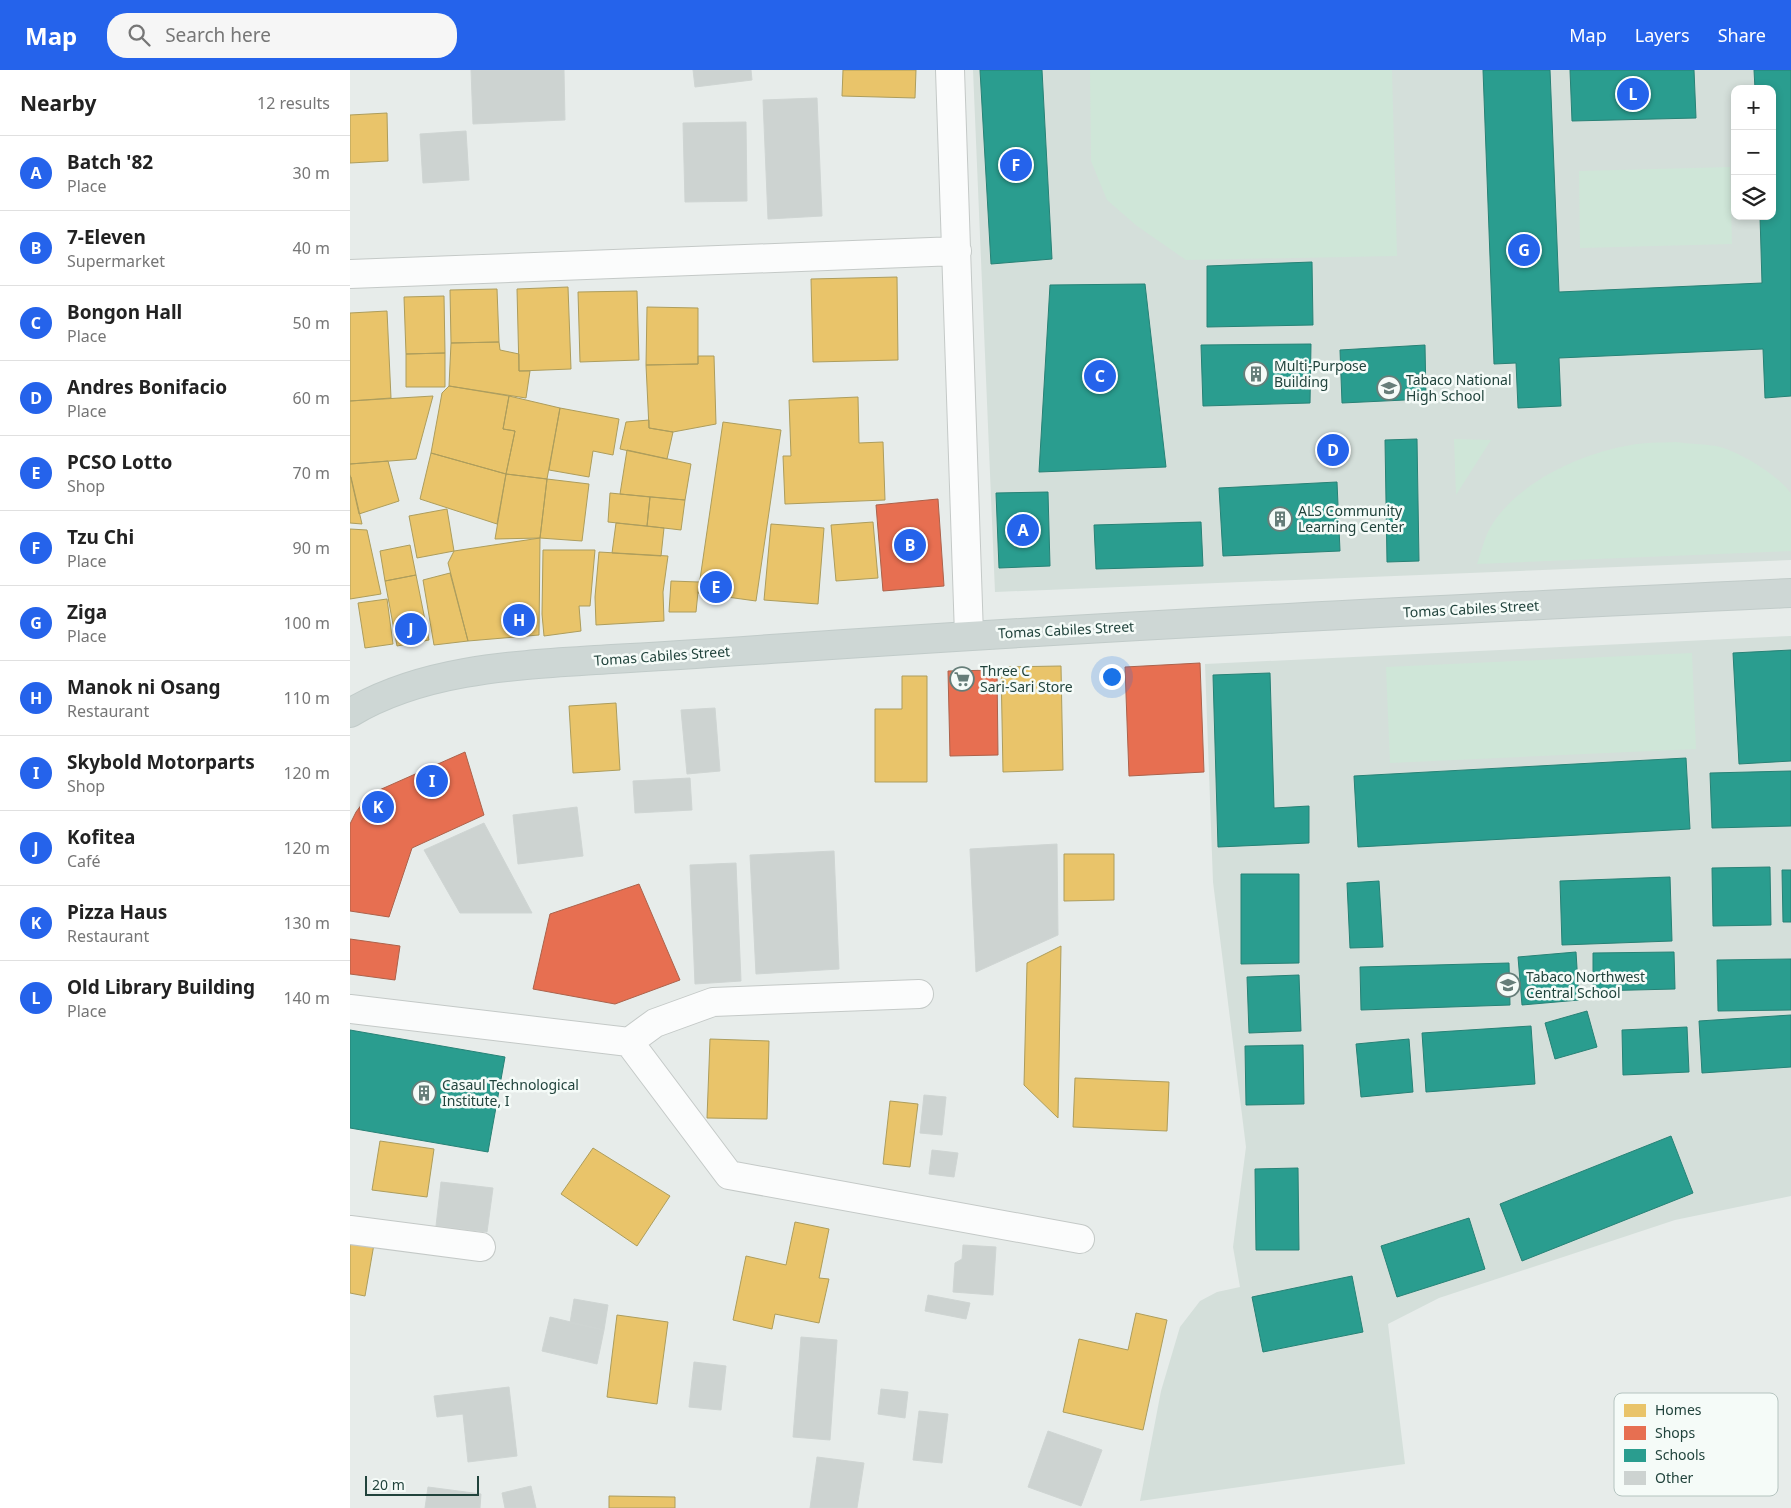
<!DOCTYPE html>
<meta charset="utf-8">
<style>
:root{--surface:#fff;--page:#f6f6f6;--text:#222;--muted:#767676;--line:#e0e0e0;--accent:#2563eb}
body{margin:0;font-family:"Noto Sans",sans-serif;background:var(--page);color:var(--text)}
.controls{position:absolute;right:15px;top:15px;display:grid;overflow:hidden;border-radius:10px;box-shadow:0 2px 8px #0003}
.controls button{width:45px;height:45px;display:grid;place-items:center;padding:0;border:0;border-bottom:1px solid var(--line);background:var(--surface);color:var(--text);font:25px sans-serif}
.scale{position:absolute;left:15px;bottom:12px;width:114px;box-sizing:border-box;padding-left:5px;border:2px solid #21433c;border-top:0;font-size:14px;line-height:18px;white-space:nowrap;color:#21433c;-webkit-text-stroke:4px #f5fbf8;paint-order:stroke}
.you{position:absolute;left:761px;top:606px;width:18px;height:18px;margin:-12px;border:4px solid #fff;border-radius:50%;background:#1a73e8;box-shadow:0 0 0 8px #1a73e833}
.badge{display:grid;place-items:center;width:32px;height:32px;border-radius:50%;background:var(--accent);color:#fff;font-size:16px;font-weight:700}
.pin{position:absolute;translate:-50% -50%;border:2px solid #fff;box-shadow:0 1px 5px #0006}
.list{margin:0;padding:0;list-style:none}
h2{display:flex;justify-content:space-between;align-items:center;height:65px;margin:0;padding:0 20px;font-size:21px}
h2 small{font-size:16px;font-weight:400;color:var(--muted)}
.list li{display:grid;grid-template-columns:32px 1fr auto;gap:15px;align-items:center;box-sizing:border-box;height:75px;padding:0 20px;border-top:1px solid var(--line)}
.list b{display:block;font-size:19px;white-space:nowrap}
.list p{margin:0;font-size:16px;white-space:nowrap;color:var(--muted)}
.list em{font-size:16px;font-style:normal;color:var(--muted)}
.icon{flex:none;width:28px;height:28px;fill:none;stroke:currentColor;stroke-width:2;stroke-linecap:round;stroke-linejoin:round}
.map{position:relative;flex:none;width:1441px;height:1438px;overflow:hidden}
header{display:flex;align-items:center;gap:30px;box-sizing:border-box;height:70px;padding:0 25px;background:var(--accent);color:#fff}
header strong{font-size:24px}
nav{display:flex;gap:28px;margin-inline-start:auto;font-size:18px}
.search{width:350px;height:45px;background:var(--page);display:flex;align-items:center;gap:12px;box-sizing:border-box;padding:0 18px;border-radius:20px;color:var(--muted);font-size:19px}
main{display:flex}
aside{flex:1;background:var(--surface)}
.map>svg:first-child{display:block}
.built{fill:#d4dfda;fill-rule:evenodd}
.green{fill:#cfe6d8}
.homes{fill:#e9c46a;stroke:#ad9d5c}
.shops{fill:#e76f51;stroke:#ac624b}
.schools{fill:#2a9d8f;stroke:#278276}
.building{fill:#cdd3d1;stroke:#cfd5d3}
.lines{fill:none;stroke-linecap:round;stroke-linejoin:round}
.minor-casing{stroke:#c4c9c7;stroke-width:30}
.major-casing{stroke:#c1cbc9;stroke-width:30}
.minor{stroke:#fbfcfc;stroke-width:28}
.major{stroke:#ced7d5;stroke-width:28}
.labels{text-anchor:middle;stroke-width:5;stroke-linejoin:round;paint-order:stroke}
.poi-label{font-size:14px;fill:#21433c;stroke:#f5fbf8;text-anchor:start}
.street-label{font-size:14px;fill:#21433c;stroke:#f5fbf8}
.key{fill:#f5fbf8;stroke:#b5c4c0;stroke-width:1}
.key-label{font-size:14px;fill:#21433c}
</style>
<header>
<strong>Map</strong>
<div class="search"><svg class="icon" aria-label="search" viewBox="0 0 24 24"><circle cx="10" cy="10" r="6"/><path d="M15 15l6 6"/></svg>Search here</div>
<nav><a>Map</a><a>Layers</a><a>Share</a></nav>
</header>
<main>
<aside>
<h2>Nearby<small>12 results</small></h2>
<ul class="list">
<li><span class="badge">A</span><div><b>Batch '82</b><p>Place</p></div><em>30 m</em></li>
<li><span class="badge">B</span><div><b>7-Eleven</b><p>Supermarket</p></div><em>40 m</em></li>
<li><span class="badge">C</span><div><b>Bongon Hall</b><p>Place</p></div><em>50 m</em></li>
<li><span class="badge">D</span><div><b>Andres Bonifacio</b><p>Place</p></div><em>60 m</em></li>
<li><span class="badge">E</span><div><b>PCSO Lotto</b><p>Shop</p></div><em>70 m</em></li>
<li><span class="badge">F</span><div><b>Tzu Chi</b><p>Place</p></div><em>90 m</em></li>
<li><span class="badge">G</span><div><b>Ziga</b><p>Place</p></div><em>100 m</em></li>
<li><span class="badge">H</span><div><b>Manok ni Osang</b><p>Restaurant</p></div><em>110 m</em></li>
<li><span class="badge">I</span><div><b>Skybold Motorparts</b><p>Shop</p></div><em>120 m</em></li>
<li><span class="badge">J</span><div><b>Kofitea</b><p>Café</p></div><em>120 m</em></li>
<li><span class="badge">K</span><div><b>Pizza Haus</b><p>Restaurant</p></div><em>130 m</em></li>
<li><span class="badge">L</span><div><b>Old Library Building</b><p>Place</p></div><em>140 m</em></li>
</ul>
</aside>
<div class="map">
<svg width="1441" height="1438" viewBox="0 0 1441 1438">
<rect width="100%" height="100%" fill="#e7ecea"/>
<path class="built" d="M 623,0 L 1441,0 L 1441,490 L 645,522 ZM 1385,19 L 1422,19 L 1422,146 L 1385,146 Z
M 1441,566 L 1441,1126 L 1325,1150 L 1089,1228 L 1038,1254 L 1055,1394 L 790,1431 L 811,1321 L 830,1257 L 850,1231 L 867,1222 L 890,1217 L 883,1177 L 896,1077 L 863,812 L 855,594 Z"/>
<path class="green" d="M 740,0 L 1042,0 L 1047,186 L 836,190 L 787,156 L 757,130 L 741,91 Z
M 1380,97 L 1382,174 L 1230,178 L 1229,101 Z
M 1104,369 L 1141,370 L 1106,425 Z
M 1326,372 C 1339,374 1353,374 1366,376 C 1387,380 1430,406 1441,424 L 1441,481 L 1127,494 C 1131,483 1134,469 1140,458 C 1166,413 1231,383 1281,375 C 1295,372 1311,373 1326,372 Z
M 1342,583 L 1346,679 L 1040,693 L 1036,597 Z"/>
<path class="homes" d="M 493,0 L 566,0 L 565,28 L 492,26 Z
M 37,43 L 38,91 L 0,93 L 0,45 Z
M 547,207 L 548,290 L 463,292 L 461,209 Z
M 218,217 L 221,299 L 169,301 L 167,219 Z
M 147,219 L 149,272 L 101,273 L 100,220 Z
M 287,221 L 289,290 L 230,292 L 228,222 Z
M 94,226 L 95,283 L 56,284 L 54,227 Z
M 297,237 L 348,238 L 348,294 L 296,295 Z
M 37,241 L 41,328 L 0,331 L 0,243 Z
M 149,272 L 150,280 L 169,284 L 169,301 L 180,301 L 176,328 L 99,316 L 101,273 Z
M 95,283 L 95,317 L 56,317 L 56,284 Z
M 348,286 L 364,286 L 366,354 L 323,362 L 299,358 L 296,295 L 348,294 Z
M 99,316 L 159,326 L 153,359 L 165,361 L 156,404 L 81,383 L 92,323 Z
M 83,326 L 66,389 L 0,394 L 0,331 Z
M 159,326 L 210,338 L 197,409 L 156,404 L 165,361 L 153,359 Z
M 508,327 L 509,373 L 533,372 L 535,430 L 435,434 L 433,386 L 441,386 L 439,330 Z
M 210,338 L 269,349 L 263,385 L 243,381 L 239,407 L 199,400 Z
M 299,350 L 299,358 L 323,362 L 317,389 L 270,379 L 276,352 Z
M 373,352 L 431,360 L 406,531 L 348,523 Z
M 277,380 L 341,394 L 335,430 L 270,424 Z
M 81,383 L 156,404 L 147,454 L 70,429 Z
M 38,391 L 49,431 L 9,444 L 0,404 L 0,394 Z
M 156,404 L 197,409 L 190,468 L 145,469 Z
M 0,407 L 1,407 L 12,454 L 0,453 Z
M 197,409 L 239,414 L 232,471 L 190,468 Z
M 260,423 L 300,427 L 297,456 L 258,452 Z
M 300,427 L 335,430 L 331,460 L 297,456 Z
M 97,439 L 104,481 L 67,488 L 59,446 Z
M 523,452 L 528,508 L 486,511 L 481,455 Z
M 266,453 L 314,458 L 311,486 L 262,483 Z
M 421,454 L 474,458 L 468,534 L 414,530 Z
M 0,459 L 17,460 L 31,524 L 0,529 Z
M 190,468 L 189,565 L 118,571 L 98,493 L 104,481 Z
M 60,475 L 66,505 L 35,511 L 30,481 Z
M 193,480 L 245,480 L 240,536 L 229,536 L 231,561 L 194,566 L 192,544 Z
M 249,482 L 318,486 L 313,522 L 314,551 L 246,555 L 245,527 Z
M 100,503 L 118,571 L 84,575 L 73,510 Z
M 66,505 L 79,570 L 47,576 L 35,511 Z
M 321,511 L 349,512 L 346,542 L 319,542 Z
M 37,529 L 43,574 L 15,578 L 8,533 Z
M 711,596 L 713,700 L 653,702 L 651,597 Z
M 552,606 L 577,606 L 577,712 L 525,712 L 525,639 L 552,639 Z
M 266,633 L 270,700 L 223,703 L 219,636 Z
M 714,784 L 764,784 L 764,830 L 714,831 Z
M 711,876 L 708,1048 L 674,1015 L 677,893 Z
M 360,969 L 419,971 L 417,1049 L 357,1048 Z
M 725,1008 L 819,1012 L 817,1061 L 723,1057 Z
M 540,1031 L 568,1034 L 560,1097 L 533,1094 Z
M 30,1071 L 84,1079 L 77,1127 L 22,1120 Z
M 243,1078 L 320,1126 L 287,1176 L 211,1124 Z
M 445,1152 L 479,1159 L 469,1208 L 479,1209 L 469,1253 L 425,1244 L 422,1259 L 383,1250 L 396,1186 L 436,1195 Z
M 0,1171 L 24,1174 L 15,1226 L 0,1223 Z
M 786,1243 L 817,1250 L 793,1360 L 713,1342 L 729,1269 L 778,1280 Z
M 267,1245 L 318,1252 L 307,1334 L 257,1327 Z
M 259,1426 L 325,1427 L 325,1438 L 259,1438 Z"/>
<path class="shops" d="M 588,429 L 594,516 L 533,521 L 526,435 Z
M 850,593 L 854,702 L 779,706 L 775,597 Z
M 647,600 L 648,685 L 600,686 L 598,601 Z
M 115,682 L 134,745 L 62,778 L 39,847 L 0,841 L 0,754 L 6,742 L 15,730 L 27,721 Z
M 289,814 L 330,910 L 265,934 L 183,919 L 200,844 Z
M 0,869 L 50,876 L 45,910 L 0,904 Z"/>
<path class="schools" d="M 630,0 L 692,0 L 702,189 L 641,194 Z
M 1133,0 L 1200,0 L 1209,222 L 1412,213 L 1410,146 L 1422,146 L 1422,19 L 1405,19 L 1404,0 L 1441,0 L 1441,326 L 1415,328 L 1413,279 L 1209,288 L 1211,336 L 1168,338 L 1166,293 L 1144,294 Z
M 1220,0 L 1344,0 L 1346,48 L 1222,51 Z
M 962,192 L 963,255 L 857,257 L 857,196 Z
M 795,214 L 816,397 L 689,402 L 700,215 Z
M 961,274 L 960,333 L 853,336 L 851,275 Z
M 1075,275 L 1076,329 L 992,333 L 990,280 Z
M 1067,369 L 1069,491 L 1037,492 L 1035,370 Z
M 987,412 L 990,481 L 873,486 L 869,418 Z
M 698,422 L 700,496 L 649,498 L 646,423 Z
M 851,452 L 853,496 L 746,499 L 744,455 Z
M 1441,580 L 1441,691 L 1389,694 L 1383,583 Z
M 920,603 L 924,738 L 959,736 L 959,773 L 868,777 L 863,605 Z
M 1336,688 L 1340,759 L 1008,777 L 1004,706 Z
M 1441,701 L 1441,756 L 1362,758 L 1360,703 Z
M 1420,797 L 1421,855 L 1363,856 L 1362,798 Z
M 1432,800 L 1441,800 L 1441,852 L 1433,852 Z
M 891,804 L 949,804 L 949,893 L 891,894 Z
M 1320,807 L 1322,871 L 1212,875 L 1210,811 Z
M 1029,811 L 1033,877 L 1000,878 L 997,813 Z
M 1226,882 L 1229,930 L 1172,935 L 1168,887 Z
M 1324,882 L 1325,919 L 1243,921 L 1243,883 Z
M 1441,889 L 1441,940 L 1368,941 L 1367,890 Z
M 1159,893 L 1160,935 L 1011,940 L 1010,897 Z
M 949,905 L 951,961 L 899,963 L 897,907 Z
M 1237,941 L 1247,977 L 1205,989 L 1195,953 Z
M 1441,945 L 1441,997 L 1352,1003 L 1349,951 Z
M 1181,956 L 1185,1014 L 1076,1022 L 1072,963 Z
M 1337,957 L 1339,1002 L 1273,1005 L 1272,960 Z
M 0,960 L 155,987 L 138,1082 L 0,1058 Z
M 1059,969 L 1063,1022 L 1011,1027 L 1006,974 Z
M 953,975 L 954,1034 L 896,1035 L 895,976 Z
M 1321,1066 L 1343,1123 L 1172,1191 L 1150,1134 Z
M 948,1098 L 949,1180 L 906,1180 L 905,1099 Z
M 1119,1148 L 1135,1199 L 1047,1227 L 1031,1176 Z
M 1002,1206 L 1013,1262 L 913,1282 L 902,1227 Z"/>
<path class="building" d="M 121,0 L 214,0 L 215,50 L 123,54 Z
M 343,0 L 401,0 L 402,10 L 345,17 Z
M 467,28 L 472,146 L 418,149 L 413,30 Z
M 396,52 L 397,131 L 335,132 L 333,53 Z
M 116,61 L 119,110 L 73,113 L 70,64 Z
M 365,638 L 370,701 L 337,704 L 331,640 Z
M 340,708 L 342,740 L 285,743 L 283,711 Z
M 227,737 L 233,786 L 168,794 L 163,745 Z
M 134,753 L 182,843 L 110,843 L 74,780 Z
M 707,774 L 708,865 L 626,902 L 620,779 Z
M 484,781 L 489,899 L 406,904 L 400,785 Z
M 386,793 L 391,911 L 345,914 L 340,795 Z
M 574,1025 L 596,1027 L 592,1065 L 570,1063 Z
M 582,1080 L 608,1083 L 604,1107 L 579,1104 Z
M 91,1112 L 143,1118 L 137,1162 L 86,1156 Z
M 613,1175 L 646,1177 L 643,1225 L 603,1222 L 605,1193 L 612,1189 Z
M 578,1225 L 620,1233 L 616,1249 L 575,1241 Z
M 224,1229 L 258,1235 L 254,1260 L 220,1253 Z
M 200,1247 L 254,1260 L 247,1294 L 192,1281 Z
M 451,1267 L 487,1270 L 480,1370 L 443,1367 Z
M 344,1292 L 376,1296 L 371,1340 L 339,1337 Z
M 159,1317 L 167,1386 L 118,1392 L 113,1344 L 87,1347 L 84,1326 Z
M 531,1319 L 558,1322 L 555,1348 L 528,1344 Z
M 569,1341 L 598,1344 L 592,1393 L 563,1390 Z
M 698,1361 L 752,1380 L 731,1436 L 678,1417 Z
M 467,1387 L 514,1393 L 507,1438 L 460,1438 Z
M 181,1416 L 186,1438 L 155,1438 L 152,1423 Z
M 78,1417 L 131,1424 L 130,1438 L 75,1438 Z"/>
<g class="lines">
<g class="minor-casing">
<path id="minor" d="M 600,0 L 619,565
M 0,204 L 607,181
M 0,939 L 279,972 L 305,953 L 363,932 L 569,924
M 279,972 L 379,1105 L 730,1169
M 0,1160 L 131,1177"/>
</g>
<g class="major-casing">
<path id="major" d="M 0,643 C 77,597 174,595 262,589 C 320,586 378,582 436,578 C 771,555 1106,539 1441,523"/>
</g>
<use href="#minor" class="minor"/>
<use href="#major" class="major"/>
</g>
<defs>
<g id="building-ring" transform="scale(1.25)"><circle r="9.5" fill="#f5fbf8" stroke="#667e79" stroke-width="1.5"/><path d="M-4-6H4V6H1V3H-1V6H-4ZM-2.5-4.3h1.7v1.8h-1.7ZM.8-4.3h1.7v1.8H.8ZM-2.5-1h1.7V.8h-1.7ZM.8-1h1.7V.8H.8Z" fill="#667e79"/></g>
<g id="school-ring" transform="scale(1.25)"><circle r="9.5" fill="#f5fbf8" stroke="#667e79" stroke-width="1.5"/><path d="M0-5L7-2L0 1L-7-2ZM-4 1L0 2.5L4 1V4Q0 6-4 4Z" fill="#667e79"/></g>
<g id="supermarket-ring" transform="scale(1.25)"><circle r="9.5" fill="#f5fbf8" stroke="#667e79" stroke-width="1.5"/><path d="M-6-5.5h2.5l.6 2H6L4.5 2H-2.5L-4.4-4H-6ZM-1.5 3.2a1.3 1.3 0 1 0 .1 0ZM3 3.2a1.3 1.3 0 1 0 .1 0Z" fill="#667e79"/></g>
</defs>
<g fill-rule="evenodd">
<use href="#building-ring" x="906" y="304"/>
<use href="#school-ring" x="1039" y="318"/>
<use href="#building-ring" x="930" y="449"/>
<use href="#supermarket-ring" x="612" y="609"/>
<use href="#school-ring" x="1158" y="915"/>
<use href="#building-ring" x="74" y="1023"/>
</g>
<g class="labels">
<g class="poi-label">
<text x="924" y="301">Multi-Purpose<tspan x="924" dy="16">Building</tspan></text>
<text x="1056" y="315">Tabaco National<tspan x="1056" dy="16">High School</tspan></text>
<text x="948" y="446">ALS Community<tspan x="948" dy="16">Learning Center</tspan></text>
<text x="630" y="606">Three C<tspan x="630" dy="16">Sari-Sari Store</tspan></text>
<text x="1176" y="912">Tabaco Northwest<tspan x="1176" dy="16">Central School</tspan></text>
<text x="92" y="1020">Casaul Technological<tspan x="92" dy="16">Institute, I</tspan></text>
</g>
<g class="street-label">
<text transform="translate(1121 539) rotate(-3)" y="5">Tomas Cabiles Street</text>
<text transform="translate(716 560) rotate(-3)" y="5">Tomas Cabiles Street</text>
<text transform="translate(312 586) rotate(-4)" y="5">Tomas Cabiles Street</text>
</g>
</g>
<rect x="1264" y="1323" width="164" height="103" rx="8" class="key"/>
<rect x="1274" y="1334" width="22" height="13" fill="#e9c46a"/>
<rect x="1274" y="1356" width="22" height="14" fill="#e76f51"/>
<rect x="1274" y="1379" width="22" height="13" fill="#2a9d8f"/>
<rect x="1274" y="1401" width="22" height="14" fill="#cdd3d1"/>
<g class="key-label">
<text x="1305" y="1345">Homes</text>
<text x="1305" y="1368">Shops</text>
<text x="1305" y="1390">Schools</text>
<text x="1305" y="1413">Other</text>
</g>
</svg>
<div class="controls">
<button>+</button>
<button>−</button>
<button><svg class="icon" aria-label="layers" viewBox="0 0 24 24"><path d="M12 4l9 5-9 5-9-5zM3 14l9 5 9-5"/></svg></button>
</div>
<div class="scale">20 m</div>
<div class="you"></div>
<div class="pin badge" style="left:673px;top:460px">A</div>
<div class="pin badge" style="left:560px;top:475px">B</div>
<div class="pin badge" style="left:750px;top:306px">C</div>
<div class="pin badge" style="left:983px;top:380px">D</div>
<div class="pin badge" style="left:366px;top:517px">E</div>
<div class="pin badge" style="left:666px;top:95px">F</div>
<div class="pin badge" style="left:1174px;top:180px">G</div>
<div class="pin badge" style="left:169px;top:550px">H</div>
<div class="pin badge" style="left:82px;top:711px">I</div>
<div class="pin badge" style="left:61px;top:559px">J</div>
<div class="pin badge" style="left:28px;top:737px">K</div>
<div class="pin badge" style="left:1283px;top:24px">L</div>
</div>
</main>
